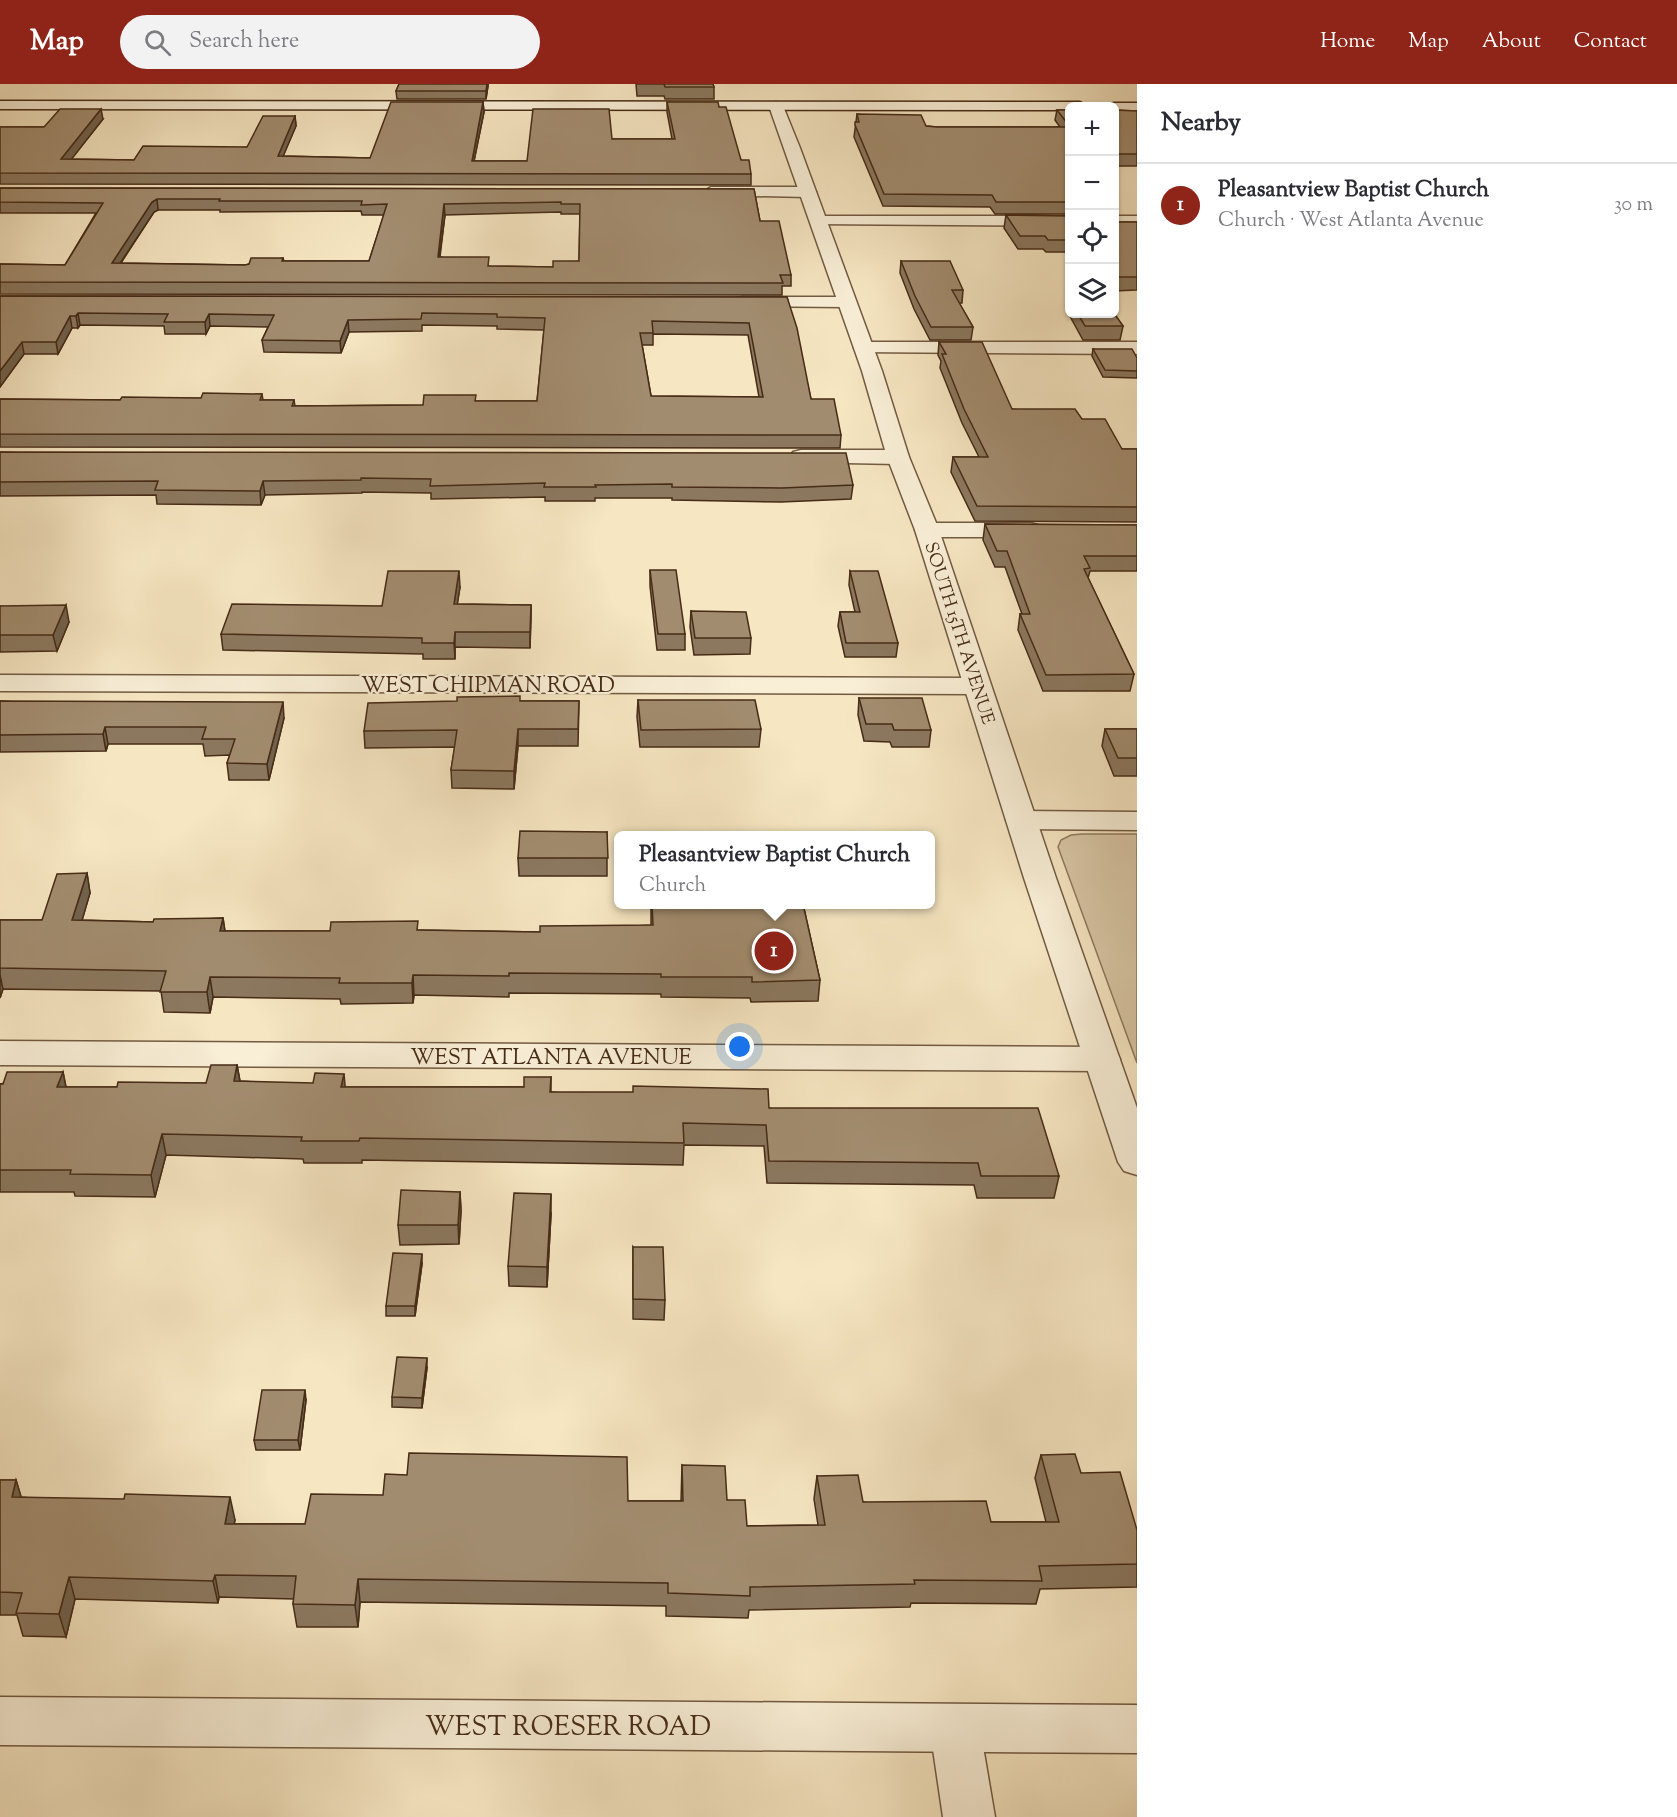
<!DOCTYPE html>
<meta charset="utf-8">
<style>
:root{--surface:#fff;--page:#f2f2f3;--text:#2b2b33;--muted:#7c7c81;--line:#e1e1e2;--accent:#8f2418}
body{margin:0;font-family:"Sorts Mill Goudy",serif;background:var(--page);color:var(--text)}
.controls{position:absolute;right:18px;top:18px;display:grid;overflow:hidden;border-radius:9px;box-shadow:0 2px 4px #0004}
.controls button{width:54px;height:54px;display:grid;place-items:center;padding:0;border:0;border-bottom:2px solid var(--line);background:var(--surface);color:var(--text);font:30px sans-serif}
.you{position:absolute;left:740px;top:963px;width:21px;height:21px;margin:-15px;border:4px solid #fff;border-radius:50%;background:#1a73e8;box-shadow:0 0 0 9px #1a73e833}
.badge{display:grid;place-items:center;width:39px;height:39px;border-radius:50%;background:var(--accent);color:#fff;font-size:20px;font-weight:700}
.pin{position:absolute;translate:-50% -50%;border:3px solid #fff;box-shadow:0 2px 6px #0006}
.popup{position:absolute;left:614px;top:747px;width:321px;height:78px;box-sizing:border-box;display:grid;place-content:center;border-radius:9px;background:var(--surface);filter:drop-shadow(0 2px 4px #0005);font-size:20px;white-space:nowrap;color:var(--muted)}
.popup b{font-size:22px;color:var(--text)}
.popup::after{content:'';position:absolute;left:50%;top:100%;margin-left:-12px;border:12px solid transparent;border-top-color:var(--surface)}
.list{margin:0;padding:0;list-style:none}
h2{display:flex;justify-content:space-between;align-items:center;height:78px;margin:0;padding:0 24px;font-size:26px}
h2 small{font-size:20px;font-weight:400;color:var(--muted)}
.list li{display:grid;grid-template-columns:39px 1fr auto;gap:18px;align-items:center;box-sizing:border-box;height:84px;padding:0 24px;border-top:2px solid var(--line)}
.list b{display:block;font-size:22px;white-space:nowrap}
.list p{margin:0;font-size:20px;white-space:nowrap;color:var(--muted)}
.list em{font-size:20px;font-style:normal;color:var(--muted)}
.icon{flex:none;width:33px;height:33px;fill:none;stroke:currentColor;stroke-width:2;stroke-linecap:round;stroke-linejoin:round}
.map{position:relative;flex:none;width:1137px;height:1733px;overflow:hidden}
header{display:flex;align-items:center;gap:36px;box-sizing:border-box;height:84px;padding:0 30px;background:var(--accent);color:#fff}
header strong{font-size:28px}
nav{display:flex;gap:33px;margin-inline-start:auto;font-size:21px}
.search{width:420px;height:54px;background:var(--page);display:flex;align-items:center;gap:15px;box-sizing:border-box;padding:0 21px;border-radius:33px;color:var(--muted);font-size:22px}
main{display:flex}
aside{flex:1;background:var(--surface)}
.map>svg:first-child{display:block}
.green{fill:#d8c6a5;stroke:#8f785e;stroke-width:1.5}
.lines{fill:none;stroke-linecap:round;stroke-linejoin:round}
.minor-casing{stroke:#725a41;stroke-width:3}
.tertiary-casing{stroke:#725a41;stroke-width:3}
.secondary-casing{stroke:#462b16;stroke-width:3}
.minor{fill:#f9efd7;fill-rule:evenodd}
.tertiary{fill:#f9efd7;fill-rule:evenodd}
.secondary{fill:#f9efd7;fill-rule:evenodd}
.wall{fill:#8b785f;stroke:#462b16;stroke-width:1.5;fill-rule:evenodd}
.shaded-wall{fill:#71624e;stroke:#462b16;stroke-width:1.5}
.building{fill:#a28c6f;stroke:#462b16;stroke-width:1.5;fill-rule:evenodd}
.labels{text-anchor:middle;stroke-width:4.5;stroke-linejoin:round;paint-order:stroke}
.far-street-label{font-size:18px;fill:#462b16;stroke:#f9efd7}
.street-label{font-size:22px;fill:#462b16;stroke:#f9efd7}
.near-street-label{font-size:27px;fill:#462b16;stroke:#f9efd7}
</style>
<header>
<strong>Map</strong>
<div class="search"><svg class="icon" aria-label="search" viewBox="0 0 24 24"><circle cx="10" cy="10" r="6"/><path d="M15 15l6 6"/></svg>Search here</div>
<nav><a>Home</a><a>Map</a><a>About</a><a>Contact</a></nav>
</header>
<main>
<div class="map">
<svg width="1137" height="1733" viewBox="0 0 1137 1733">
<rect width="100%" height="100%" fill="#f6e6c2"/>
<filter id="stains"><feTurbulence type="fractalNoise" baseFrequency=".00333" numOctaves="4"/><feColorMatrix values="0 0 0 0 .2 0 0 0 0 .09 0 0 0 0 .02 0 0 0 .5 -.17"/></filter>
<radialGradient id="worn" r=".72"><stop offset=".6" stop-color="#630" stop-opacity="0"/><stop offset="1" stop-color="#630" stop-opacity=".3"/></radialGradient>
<path class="green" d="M 1082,750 L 1137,750 L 1137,979 L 1058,763 L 1061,756 L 1071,751 Z"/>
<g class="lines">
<g class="minor-casing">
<path id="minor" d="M 711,103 L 808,103 L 816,108 L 808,113 L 705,111 L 703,108 Z
M 820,132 L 1070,132 L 1070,142 L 814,140 L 812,137 Z
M 1114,132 L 1137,132 L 1137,142 L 1114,142 Z
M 743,213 L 846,213 L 852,214 L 855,218 L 852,222 L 846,223 L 737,222 L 734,218 L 737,214 Z
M 864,258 L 1137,258 L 1137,270 L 857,268 L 854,264 L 857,260 Z
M 801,366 L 898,366 L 906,368 L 909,373 L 906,378 L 898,380 L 793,378 L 790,373 L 793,368 Z
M 927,439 L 1030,439 L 1038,441 L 1042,446 L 1038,451 L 1030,453 L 927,453 L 919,451 L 915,446 L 919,441 Z
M 0,591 L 976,594 L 986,596 L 989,602 L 986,608 L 976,610 L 0,607 Z
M 1021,727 L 1137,728 L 1137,746 L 1021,745 L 1010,742 L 1006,736 L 1010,730 Z
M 0,957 L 1102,963 L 1115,967 L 1120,975 L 1115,983 L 1102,987 L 0,981 Z
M 955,1621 L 973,1628 L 980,1645 L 995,1733 L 943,1733 L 930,1645 L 937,1628 Z"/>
</g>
<g class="tertiary-casing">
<path id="tertiary" d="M 776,18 L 783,22 L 800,64 L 882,287 L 909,373 L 939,446 L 1056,794 L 1137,1024 L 1137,1091 L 1124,1087 L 1118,1078 L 1024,794 L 915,446 L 887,373 L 862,287 L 769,22 Z
M 0,1613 L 1137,1621 L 1137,1669 L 0,1661 Z"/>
</g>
<g class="secondary-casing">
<path id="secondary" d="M 0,17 L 1080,18 L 1087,22 L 1070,22 L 1070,26 L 0,25 Z
M 1114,19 L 1137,19 L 1137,27 L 1114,27 L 1114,22 L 1107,22 Z"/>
</g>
<use href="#minor" class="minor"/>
<use href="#tertiary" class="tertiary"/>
<use href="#secondary" class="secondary"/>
</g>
<path class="wall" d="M 399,0 L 488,0 L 488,2 L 486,15 L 397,15 L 396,7 Z
M 636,0 L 713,0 L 714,3 L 714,15 L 665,15 L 664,12 L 637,12 Z
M 483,18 L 484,28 L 474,77 L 527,77 L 612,55 L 672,55 L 667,28 L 667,18 L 719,23 L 741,76 L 751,90 L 751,101 L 0,100 L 0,43 L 44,43 L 103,35 L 71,75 L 134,76 L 247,63 L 295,32 L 296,42 L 283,72 L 370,74 Z
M 1057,26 L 1070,26 L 1070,130 L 995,130 L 990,123 L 883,122 L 854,53 L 857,30 L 926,42 L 937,43 L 1060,43 L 1055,36 Z
M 1114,26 L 1137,27 L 1137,82 L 1114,82 Z
M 0,104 L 754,105 L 760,137 L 791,191 L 791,202 L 782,202 L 782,211 L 0,210 L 0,180 L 65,181 L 96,129 L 0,129 ZM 158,126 L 220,126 L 220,128 L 361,127 L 362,131 L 384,131 L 369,177 L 284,177 L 283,174 L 245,181 L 121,179 L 154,128 ZM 561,128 L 561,130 L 580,130 L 579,177 L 553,183 L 490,182 L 440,173 L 445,131 Z
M 1006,131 L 1070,132 L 1070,168 L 1046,168 L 1043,165 L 1018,165 L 1004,144 Z
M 1114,138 L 1137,138 L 1137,206 L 1114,207 Z
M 901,177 L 963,206 L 962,219 L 959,219 L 973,243 L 971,256 L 930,256 L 914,225 L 900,189 Z
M 0,212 L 787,213 L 811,315 L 841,351 L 840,364 L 0,363 L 0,315 L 120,316 L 201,314 L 262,310 L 263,316 L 294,316 L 295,322 L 423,321 L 476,317 L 537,317 L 544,246 L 497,245 L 497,242 L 422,241 L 422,247 L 349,248 L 341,269 L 264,268 L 262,256 L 268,243 L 210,242 L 206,250 L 165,250 L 164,242 L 80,241 L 78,244 L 72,244 L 58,270 L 24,270 L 0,303 ZM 653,250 L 748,251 L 759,313 L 651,312 L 642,261 L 653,261 Z
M 1068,212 L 1070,212 L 1070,230 L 1114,230 L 1123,242 L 1120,256 L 1083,256 L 1066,225 Z
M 939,258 L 1012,325 L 1082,335 L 1122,365 L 1137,365 L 1137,438 L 975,437 L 951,388 L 953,373 L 979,373 L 962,339 L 940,284 L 941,277 L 938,271 Z
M 1093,265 L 1137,274 L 1137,294 L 1103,293 L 1092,272 Z
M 0,368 L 853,401 L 851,415 L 781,418 L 672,416 L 672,414 L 595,414 L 595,417 L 545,417 L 545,413 L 431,415 L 431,409 L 362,408 L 362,409 L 265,411 L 261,421 L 157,420 L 156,411 L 0,412 Z
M 985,440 L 1137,441 L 1137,487 L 1090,487 L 1088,494 L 1134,590 L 1130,607 L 1043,607 L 1018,546 L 1020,530 L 1022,530 L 1005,483 L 995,483 L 983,456 Z
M 650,486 L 685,550 L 685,566 L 657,566 L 650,502 Z
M 850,487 L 898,559 L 896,573 L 845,573 L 838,542 L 840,528 L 855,528 L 849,501 Z
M 460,503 L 457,520 L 531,521 L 530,564 L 455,563 L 455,575 L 423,575 L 423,570 L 223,566 L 221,550 L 382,522 Z
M 0,522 L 69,538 L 57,567 L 0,568 Z
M 691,527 L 751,554 L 750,570 L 694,571 L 690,543 Z
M 859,614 L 931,646 L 929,663 L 892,663 L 890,658 L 864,657 L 858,631 Z
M 638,616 L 761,645 L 759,663 L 640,663 L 637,633 Z
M 0,617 L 284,634 L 269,696 L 229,696 L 227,679 L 230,671 L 205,672 L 203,660 L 108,660 L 106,667 L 0,668 Z
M 520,617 L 579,617 L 578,662 L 518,662 L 514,705 L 452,704 L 451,686 L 455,663 L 365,664 L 364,647 Z
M 1105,645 L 1137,645 L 1137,692 L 1114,692 L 1102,662 Z
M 607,748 L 607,792 L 519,792 L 518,774 Z
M 87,789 L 90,809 L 82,836 L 153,838 L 223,834 L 225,847 L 330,847 L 418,846 L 540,848 L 651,841 L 651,820 L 803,820 L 820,896 L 818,917 L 751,918 L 750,914 L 661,913 L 661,910 L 509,909 L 509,913 L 414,911 L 413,919 L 341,920 L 340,915 L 213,913 L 210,929 L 164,928 L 161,907 L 3,905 L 0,914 L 0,836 L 42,836 Z
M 237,981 L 240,997 L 345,1003 L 524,1003 L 551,993 L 551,1008 L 769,1024 L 1059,1092 L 1054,1114 L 977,1114 L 974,1101 L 767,1099 L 764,1062 L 684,1061 L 683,1081 L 362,1076 L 362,1079 L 304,1079 L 303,1075 L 166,1071 L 155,1113 L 75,1112 L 74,1108 L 0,1108 L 0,1000 L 63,988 L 66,1003 L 117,1003 L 206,999 Z
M 460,1108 L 461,1127 L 459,1160 L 400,1161 L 398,1141 Z
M 551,1130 L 547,1203 L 509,1202 L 508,1182 Z
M 633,1163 L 665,1216 L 664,1236 L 633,1235 Z
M 422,1180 L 415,1232 L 386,1232 L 386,1222 Z
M 427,1284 L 422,1324 L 392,1323 L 392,1313 Z
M 306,1316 L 300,1366 L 256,1366 L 254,1356 Z
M 1041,1371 L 1081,1389 L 1137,1446 L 1137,1503 L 1040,1505 L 1036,1520 L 911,1519 L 910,1523 L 749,1526 L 748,1534 L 666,1532 L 666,1522 L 360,1518 L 358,1543 L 297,1543 L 293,1520 L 294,1515 L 219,1513 L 218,1519 L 75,1515 L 66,1553 L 23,1552 L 17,1531 L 0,1531 L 0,1396 L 16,1396 L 21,1413 L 235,1436 L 234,1440 L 305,1440 L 628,1417 L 681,1417 L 682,1381 L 727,1416 L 747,1442 L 818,1441 L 814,1415 L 817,1392 L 863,1418 L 991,1438 L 1046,1438 L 1035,1394 Z"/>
<path class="shaded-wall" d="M 487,0 L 488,0 L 488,2 L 486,15 L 486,7 Z
M 483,18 L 484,28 L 472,87 L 472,77 Z
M 101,25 L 103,35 L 63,86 L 61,75 Z
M 295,32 L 296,42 L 279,82 L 278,72 Z
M 157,115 L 158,126 L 154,128 L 113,190 L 112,179 L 152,118 Z
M 444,120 L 445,131 L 438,184 L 438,173 Z
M 78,229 L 80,241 L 78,244 L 76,232 Z
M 209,230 L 210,242 L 206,250 L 205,238 Z
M 70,232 L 72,244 L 58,270 L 56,258 Z
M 348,236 L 349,248 L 341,269 L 340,257 Z
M 22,258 L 24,270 L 0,303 L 0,287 Z
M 263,397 L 265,411 L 261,421 L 260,407 Z
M 459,487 L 460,503 L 455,536 L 454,520 Z
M 66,521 L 69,538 L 57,567 L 53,551 Z
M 531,521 L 531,536 L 530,564 L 530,548 Z
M 455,548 L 455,575 L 454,559 Z
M 283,618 L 284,634 L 269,696 L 267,680 Z
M 105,643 L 108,660 L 106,667 L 103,650 Z
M 518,645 L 518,662 L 514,705 L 514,687 Z
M 87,789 L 90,809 L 76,857 L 72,836 Z
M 223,834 L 226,855 L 220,847 Z
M 0,891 L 3,905 L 0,914 Z
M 413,891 L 414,911 L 413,919 L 412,899 Z
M 210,893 L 213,913 L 210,929 L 207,908 Z
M 237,981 L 241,1003 L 234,997 Z
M 63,988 L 67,1009 L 57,1003 Z
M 344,990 L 346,1011 L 341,1003 Z
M 162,1050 L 166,1071 L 155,1113 L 151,1091 Z
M 460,1108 L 461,1127 L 459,1160 L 458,1141 Z
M 551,1110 L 551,1130 L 547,1203 L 547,1183 Z
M 422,1170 L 422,1180 L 415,1232 L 415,1222 Z
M 427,1274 L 427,1284 L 422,1324 L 422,1314 Z
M 305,1306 L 306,1316 L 300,1366 L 298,1356 Z
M 16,1396 L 23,1419 L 12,1413 Z
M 230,1413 L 235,1436 L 229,1463 L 225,1440 Z
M 215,1491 L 219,1513 L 218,1519 L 213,1497 Z
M 69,1493 L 75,1515 L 66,1553 L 59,1530 Z
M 358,1495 L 360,1518 L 358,1543 L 355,1521 Z"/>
<path class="building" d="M 399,0 L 487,0 L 486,7 L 396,7 Z
M 664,0 L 713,0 L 714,3 L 665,3 Z
M 391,18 L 483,18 L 472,77 L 527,77 L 533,25 L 609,25 L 612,55 L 675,55 L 667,18 L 718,18 L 719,23 L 726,23 L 741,76 L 749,76 L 751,90 L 0,89 L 0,43 L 44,43 L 60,25 L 101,25 L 61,75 L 134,76 L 143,62 L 247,63 L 263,32 L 295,32 L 278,72 L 370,74 Z
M 1057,26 L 1070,26 L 1070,43 Z
M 1114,26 L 1137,27 L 1137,70 L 1114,70 Z
M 857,30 L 921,31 L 926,42 L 937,43 L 1070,43 L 1070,85 L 1067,85 L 1070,89 L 1070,118 L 996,118 L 992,111 L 884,110 L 855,41 L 855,38 L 859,38 Z
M 0,104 L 754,105 L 760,137 L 779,137 L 791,191 L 780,191 L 783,199 L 0,198 L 0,180 L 65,181 L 103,119 L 0,118 ZM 157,115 L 220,115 L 219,117 L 362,117 L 361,121 L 387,120 L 369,177 L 282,177 L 283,174 L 251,174 L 249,180 L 245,181 L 112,179 L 152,118 ZM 561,118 L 561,120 L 580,120 L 579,177 L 553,177 L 553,183 L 488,182 L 489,173 L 438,173 L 444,120 Z
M 1006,131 L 1070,132 L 1070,156 L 1048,156 L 1045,152 L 1020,152 Z
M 1114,138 L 1137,138 L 1137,193 L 1114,193 Z
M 901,177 L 950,177 L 963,206 L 952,206 L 973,243 L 931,243 L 915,212 Z
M 0,212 L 787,213 L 797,244 L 811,315 L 834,315 L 841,351 L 0,350 L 0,315 L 120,316 L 122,313 L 201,314 L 203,309 L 262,310 L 260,316 L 294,316 L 292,322 L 423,321 L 424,311 L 476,311 L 475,317 L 537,317 L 545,234 L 497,233 L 497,230 L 422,229 L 421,235 L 348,236 L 340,257 L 262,256 L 274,231 L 209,230 L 205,238 L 164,238 L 168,230 L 78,229 L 76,232 L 70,232 L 56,258 L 22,258 L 0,287 ZM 652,237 L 749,239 L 763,313 L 651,312 L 640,249 L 653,249 Z
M 1114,229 L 1123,242 L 1085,242 L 1078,230 L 1114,230 Z
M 939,258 L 982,258 L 1012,325 L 1075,325 L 1082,335 L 1105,335 L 1122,365 L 1137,365 L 1137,423 L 977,422 L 953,373 L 988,373 L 964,325 L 942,270 L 946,270 Z
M 1093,265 L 1132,265 L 1137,274 L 1137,287 L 1105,286 Z
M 0,368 L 846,369 L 853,401 L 782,404 L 672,403 L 672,400 L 595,401 L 596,403 L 544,403 L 545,399 L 430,402 L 431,395 L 361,394 L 361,396 L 263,397 L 260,407 L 155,406 L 158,397 L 0,398 Z
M 985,440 L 1137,441 L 1137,472 L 1084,472 L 1090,484 L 1084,485 L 1134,590 L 1046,591 L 1020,530 L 1030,530 L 1007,467 L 997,467 Z
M 650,486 L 676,486 L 685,550 L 658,550 Z
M 388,487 L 459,487 L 454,520 L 531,521 L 530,548 L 455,548 L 454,559 L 422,559 L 422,554 L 221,550 L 232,520 L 382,522 Z
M 850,487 L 878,487 L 898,559 L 846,559 L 840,528 L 860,528 Z
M 66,521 L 53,551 L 0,551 L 0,522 Z
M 691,527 L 746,528 L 751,554 L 695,554 Z
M 520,612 L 520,617 L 579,617 L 578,645 L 518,645 L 514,687 L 451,686 L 457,646 L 364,647 L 368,619 L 457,617 L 457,613 Z
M 859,614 L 922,614 L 931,646 L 894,646 L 892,640 L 866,640 Z
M 638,616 L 755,616 L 761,645 L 641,646 Z
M 0,617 L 283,618 L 267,680 L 227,679 L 235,655 L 202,655 L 206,643 L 105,643 L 103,650 L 0,651 Z
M 1105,645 L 1137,645 L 1137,674 L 1118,674 Z
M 520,747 L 607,748 L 608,774 L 518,774 Z
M 847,748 L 848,752 L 727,752 L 726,751 Z
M 87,789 L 72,836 L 153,838 L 154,835 L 223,834 L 220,847 L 330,847 L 331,838 L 418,837 L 417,846 L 540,848 L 540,842 L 653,841 L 652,820 L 803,820 L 820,896 L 752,898 L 752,893 L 661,893 L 661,890 L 509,889 L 509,892 L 413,891 L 412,899 L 339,899 L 340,894 L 210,893 L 207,908 L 160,908 L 166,887 L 0,884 L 0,836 L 42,836 L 57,790 Z
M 211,981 L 237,981 L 234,997 L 313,999 L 315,989 L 344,990 L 341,1003 L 524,1003 L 524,993 L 551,993 L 550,1008 L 633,1008 L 633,1002 L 768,1005 L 769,1024 L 1038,1024 L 1059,1092 L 981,1092 L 978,1079 L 769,1077 L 766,1041 L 683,1039 L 684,1059 L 360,1054 L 359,1057 L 301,1057 L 302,1053 L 162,1050 L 151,1091 L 70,1090 L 71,1086 L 0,1086 L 0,1000 L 3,1000 L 7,988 L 63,988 L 57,1003 L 117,1003 L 118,998 L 206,999 Z
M 401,1106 L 460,1108 L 458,1141 L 398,1141 Z
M 514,1109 L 551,1110 L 547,1183 L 508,1182 Z
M 633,1163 L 663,1163 L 665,1216 L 633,1215 Z
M 393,1169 L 422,1170 L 415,1222 L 386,1222 Z
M 397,1273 L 427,1274 L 422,1314 L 392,1313 Z
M 262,1306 L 305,1306 L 298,1356 L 254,1356 Z
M 409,1369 L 627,1373 L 628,1417 L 683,1417 L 682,1381 L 725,1382 L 727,1416 L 745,1416 L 747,1442 L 825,1441 L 817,1392 L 858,1391 L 863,1418 L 986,1417 L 991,1438 L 1059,1438 L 1041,1371 L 1075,1370 L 1081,1389 L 1120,1388 L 1137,1446 L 1137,1480 L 1039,1482 L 1042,1497 L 914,1496 L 915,1500 L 750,1503 L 750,1512 L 668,1509 L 668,1499 L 358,1495 L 355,1521 L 293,1520 L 296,1492 L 215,1491 L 213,1497 L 69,1493 L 59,1530 L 16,1529 L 22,1509 L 0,1508 L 0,1396 L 16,1396 L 12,1413 L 124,1415 L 125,1410 L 230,1413 L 225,1440 L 305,1440 L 311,1410 L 383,1411 L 385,1390 L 407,1391 Z"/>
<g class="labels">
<g class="far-street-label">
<text transform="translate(960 549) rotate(72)" y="6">SOUTH 15TH AVENUE</text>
</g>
<g class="street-label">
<text x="488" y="608">WEST CHIPMAN ROAD</text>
<text x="551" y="980">WEST ATLANTA AVENUE</text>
</g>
<g class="near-street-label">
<text x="568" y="1651">WEST ROESER ROAD</text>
</g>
</g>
<rect width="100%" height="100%" filter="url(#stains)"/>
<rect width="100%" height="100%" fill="url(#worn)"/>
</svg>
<div class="controls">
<button>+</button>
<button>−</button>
<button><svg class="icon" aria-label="locate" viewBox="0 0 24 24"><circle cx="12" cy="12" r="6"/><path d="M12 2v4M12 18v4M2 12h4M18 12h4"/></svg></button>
<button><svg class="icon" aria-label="layers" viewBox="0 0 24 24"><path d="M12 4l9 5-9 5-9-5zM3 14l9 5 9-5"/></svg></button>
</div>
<div class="you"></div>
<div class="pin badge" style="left:774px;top:867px">1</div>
<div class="popup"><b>Pleasantview Baptist Church</b>Church</div>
</div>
<aside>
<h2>Nearby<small></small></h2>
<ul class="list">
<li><span class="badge">1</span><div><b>Pleasantview Baptist Church</b><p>Church · West Atlanta Avenue</p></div><em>30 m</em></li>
</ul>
</aside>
</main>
